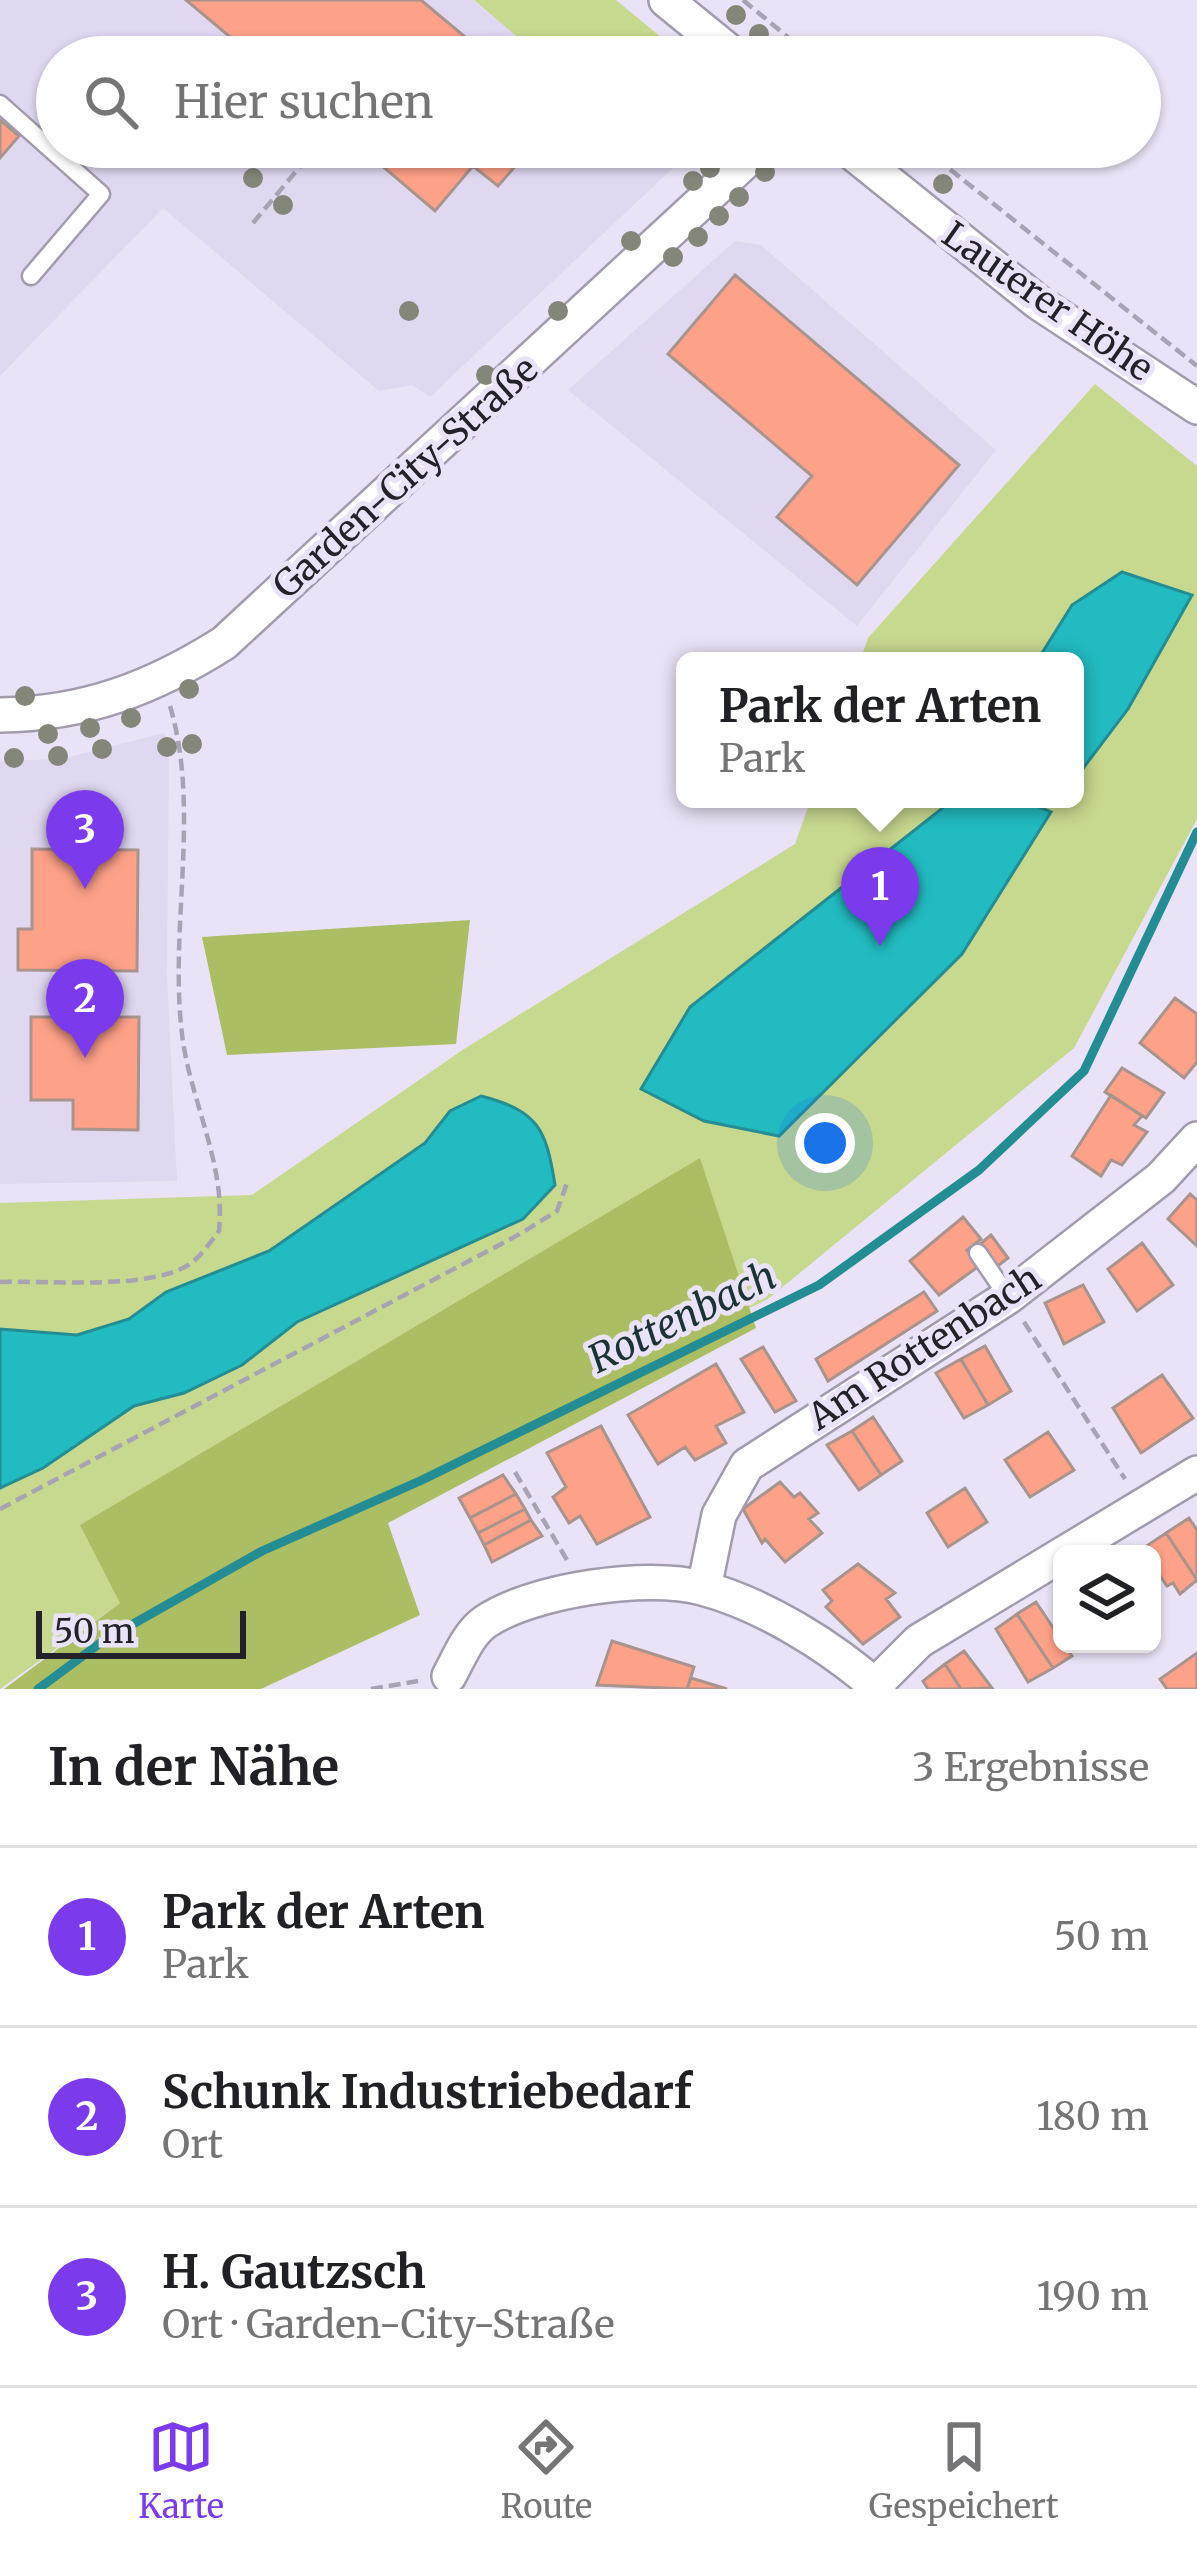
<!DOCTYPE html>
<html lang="de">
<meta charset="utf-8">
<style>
:root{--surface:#fff;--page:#f2f2f2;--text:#202124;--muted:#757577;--line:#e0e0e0;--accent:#7c3aed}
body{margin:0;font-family:Merriweather,serif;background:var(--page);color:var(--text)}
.controls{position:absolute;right:36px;bottom:36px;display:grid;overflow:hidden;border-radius:18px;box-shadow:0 3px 9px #0004}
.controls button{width:108px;height:108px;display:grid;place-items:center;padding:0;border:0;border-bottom:3px solid var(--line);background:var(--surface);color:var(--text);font:60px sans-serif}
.scale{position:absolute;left:36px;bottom:30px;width:210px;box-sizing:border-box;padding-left:12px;border:6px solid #242229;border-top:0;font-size:33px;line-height:42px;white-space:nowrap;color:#242229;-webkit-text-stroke:9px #eae3f7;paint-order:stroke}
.you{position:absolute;left:825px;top:1143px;width:42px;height:42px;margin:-30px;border:9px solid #fff;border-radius:50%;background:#1a73e8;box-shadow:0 0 0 18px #1a73e833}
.badge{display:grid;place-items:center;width:78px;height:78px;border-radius:50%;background:var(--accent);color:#fff;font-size:39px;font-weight:700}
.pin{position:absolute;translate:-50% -99px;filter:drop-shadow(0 3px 6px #0008)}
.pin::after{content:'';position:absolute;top:63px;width:42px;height:36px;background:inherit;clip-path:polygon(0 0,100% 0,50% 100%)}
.popup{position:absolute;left:676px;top:652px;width:408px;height:156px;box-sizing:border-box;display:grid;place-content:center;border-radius:18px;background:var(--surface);filter:drop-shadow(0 3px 9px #0005);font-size:39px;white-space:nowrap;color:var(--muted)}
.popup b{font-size:45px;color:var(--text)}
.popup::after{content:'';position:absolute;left:50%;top:100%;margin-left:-24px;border:24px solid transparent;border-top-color:var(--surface)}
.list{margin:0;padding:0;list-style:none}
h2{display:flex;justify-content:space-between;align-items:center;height:156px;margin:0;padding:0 48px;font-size:51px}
h2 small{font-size:39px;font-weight:400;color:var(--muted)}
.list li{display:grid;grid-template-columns:78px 1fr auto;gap:36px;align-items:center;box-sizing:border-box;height:180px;padding:0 48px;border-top:3px solid var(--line)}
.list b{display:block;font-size:45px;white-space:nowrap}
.list p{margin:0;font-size:39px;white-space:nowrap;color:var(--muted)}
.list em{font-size:39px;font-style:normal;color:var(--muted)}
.icon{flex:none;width:66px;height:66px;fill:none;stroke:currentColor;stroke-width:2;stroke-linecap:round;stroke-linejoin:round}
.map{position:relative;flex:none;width:1197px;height:1689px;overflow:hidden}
.search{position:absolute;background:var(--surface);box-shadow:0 3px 9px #0004;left:36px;right:36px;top:36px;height:132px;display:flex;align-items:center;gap:30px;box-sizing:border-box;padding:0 42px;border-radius:66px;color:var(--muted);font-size:45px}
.sheet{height:696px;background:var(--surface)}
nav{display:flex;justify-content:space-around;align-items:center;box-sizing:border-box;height:168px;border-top:3px solid var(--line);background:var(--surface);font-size:33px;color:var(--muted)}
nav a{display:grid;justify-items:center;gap:6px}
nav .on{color:var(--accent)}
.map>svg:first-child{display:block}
.built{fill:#e0d7f1}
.green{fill:#c7d88f}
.forest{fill:#abbe64}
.water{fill:#22bbc1;stroke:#238d93;stroke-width:3}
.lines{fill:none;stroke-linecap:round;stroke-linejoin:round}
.stream{stroke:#238d93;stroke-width:9}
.building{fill:#fea189;stroke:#a8938d;stroke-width:3}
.service-casing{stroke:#a29bae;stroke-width:21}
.minor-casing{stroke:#a29bae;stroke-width:38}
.path{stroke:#a8a3b2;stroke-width:4.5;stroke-dasharray:12 6;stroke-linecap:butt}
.service{stroke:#fff;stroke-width:16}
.minor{stroke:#fff;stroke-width:33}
.tree{fill:#85867a}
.labels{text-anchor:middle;stroke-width:10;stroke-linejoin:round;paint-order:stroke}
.street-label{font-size:36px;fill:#242229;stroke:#eae3f7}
.water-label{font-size:39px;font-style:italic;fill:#1b3334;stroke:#eae3f7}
</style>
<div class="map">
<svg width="1197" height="1689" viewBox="0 0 1197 1689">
<rect width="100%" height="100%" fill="#eae3f7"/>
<path class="built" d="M 0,0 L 473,0 L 541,57 L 57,57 L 57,147 L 648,147 L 673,168 L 430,397 L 412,385 L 379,391 L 163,208 L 0,376 Z
M 735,241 L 761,245 L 996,450 L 857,626 L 568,390 Z
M 164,733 L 169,743 L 167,977 L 177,1181 L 0,1184 L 0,761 L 62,759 Z"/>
<path class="green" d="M 474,0 L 616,0 L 685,57 L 541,57 Z
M 1095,384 L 1197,466 L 1197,819 L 1074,1048 L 768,1299 L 120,1603 L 0,1689 L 0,1203 L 252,1195 L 464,1049 L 795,844 L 811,799 L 1075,799 L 1075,661 L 860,661 L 868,638 Z"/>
<path class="forest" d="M 470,920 L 456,1044 L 227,1055 L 202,937 Z
M 700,1158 L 756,1328 L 388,1523 L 420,1615 L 261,1689 L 4,1689 L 120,1603 L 80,1525 Z"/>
<path class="water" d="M 1122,572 L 1192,595 L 1128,709 L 1081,771 L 1075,769 L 1075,661 L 1037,661 L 1072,605 Z
M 954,799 L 1021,799 L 1051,812 L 962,954 L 779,1136 L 704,1121 L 641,1089 L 690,1007 Z
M 481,1096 C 538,1111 546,1128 555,1185 L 523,1219 L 297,1322 L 242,1365 L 184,1393 L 134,1406 L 43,1468 L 0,1488 L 0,1329 L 77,1335 L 129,1319 L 166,1292 L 269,1251 L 425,1143 L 450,1111 Z"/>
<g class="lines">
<path class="stream" d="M 38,1689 L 103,1641 L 262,1551 L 422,1480 L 819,1285 L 979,1170 L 1084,1071 L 1197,832"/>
</g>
<path class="building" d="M 186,0 L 421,0 L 489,57 L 254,57 Z
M 0,120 L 19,136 L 0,158 Z
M 360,147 L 489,147 L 435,211 Z
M 489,147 L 532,147 L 498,186 L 473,166 Z
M 735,275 L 959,465 L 857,585 L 777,517 L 812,476 L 668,354 Z
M 32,849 L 138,850 L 137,971 L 18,970 L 18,929 L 32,929 Z
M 1175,998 L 1197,1014 L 1197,1062 L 1184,1078 L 1140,1043 Z
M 31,1017 L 139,1017 L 138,1130 L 73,1129 L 73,1100 L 31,1100 Z
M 1122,1068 L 1164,1093 L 1146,1118 L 1105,1092 Z
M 1111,1095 L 1142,1116 L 1134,1125 L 1147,1132 L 1122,1165 L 1111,1160 L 1101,1176 L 1072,1156 Z
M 1190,1194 L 1197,1200 L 1197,1246 L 1168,1219 Z
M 963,1217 L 981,1239 L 967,1250 L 979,1266 L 939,1295 L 910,1261 Z
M 991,1235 L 1008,1258 L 995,1268 L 979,1245 Z
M 1142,1243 L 1173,1285 L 1137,1311 L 1108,1269 Z
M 1083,1285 L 1104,1322 L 1064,1344 L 1045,1303 Z
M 924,1292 L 937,1311 L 828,1381 L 816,1359 Z
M 985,1346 L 1011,1391 L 988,1405 L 961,1359 Z
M 763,1347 L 796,1401 L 775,1412 L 741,1359 Z
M 961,1359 L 988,1405 L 964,1418 L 936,1373 Z
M 716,1364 L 744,1412 L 716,1426 L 726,1443 L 695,1460 L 685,1447 L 658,1464 L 628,1415 Z
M 1162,1375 L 1193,1418 L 1141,1453 L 1113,1408 Z
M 873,1417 L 902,1461 L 881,1475 L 852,1431 Z
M 601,1426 L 650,1517 L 597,1544 L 580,1516 L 569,1523 L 553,1497 L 566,1487 L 547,1453 Z
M 852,1431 L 881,1475 L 859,1490 L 827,1445 Z
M 1048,1432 L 1074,1470 L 1030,1497 L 1005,1460 Z
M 503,1475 L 516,1494 L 470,1518 L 459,1498 Z
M 780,1482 L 794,1497 L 800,1493 L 818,1513 L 809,1519 L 822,1533 L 785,1562 L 765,1539 L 762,1543 L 743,1509 Z
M 965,1488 L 987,1522 L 948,1547 L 927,1513 Z
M 516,1494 L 525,1509 L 478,1533 L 470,1518 Z
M 525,1509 L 531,1520 L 484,1545 L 478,1533 Z
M 1189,1518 L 1197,1530 L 1197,1580 L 1166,1533 Z
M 531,1520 L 542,1536 L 492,1562 L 484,1545 Z
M 1166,1533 L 1197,1580 L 1180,1594 L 1173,1583 L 1167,1586 L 1152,1564 L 1152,1554 L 1142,1549 Z
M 858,1564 L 895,1593 L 886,1599 L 900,1617 L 863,1644 L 826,1607 L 832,1601 L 823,1590 Z
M 1036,1602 L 1072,1656 L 1053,1668 L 1017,1614 Z
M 1017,1614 L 1053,1668 L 1028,1682 L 996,1629 Z
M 612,1641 L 694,1667 L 687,1689 L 597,1685 Z
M 964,1651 L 992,1688 L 961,1689 L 945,1664 Z
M 1197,1653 L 1197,1689 L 1167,1689 L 1160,1679 Z
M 945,1664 L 961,1689 L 928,1689 L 923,1681 Z
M 691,1678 L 727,1689 L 687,1689 Z"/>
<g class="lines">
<g class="service-casing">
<path id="service" d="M 0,104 L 101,194 L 31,276
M 978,1253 L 1008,1297"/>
</g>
<g class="minor-casing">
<path id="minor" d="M 666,0 L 736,57
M 845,147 L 1039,303 L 1197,407
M 0,715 C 85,714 153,688 224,643 L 761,147
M 704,1588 L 719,1515 L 747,1465 L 1008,1297 L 1161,1178 L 1197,1139
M 449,1676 C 459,1658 468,1634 485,1622 C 532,1590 647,1573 702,1588 C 763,1604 832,1647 879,1689
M 875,1685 L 919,1641 L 1197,1473"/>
</g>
<path class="path" d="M 743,0 L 812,57
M 922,147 L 1197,366
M 919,166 L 934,147
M 253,223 L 303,163
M 0,1282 C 49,1280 159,1292 195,1260 C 204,1252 212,1240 219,1231 C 226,1163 190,1101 182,1034 C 169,926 201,810 170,706
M 1024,1322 L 1125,1479
M 515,1472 L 567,1560
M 0,1509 L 520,1234 L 557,1211 L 568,1180
M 371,1689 L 418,1681"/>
<use href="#service" class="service"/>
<use href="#minor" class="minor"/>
</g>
<g class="tree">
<circle cx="736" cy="15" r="10"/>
<circle cx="759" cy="34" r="10"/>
<circle cx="710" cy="168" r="10"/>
<circle cx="765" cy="172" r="10"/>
<circle cx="253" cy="178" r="10"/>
<circle cx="693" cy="181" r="10"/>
<circle cx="943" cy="184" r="10"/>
<circle cx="739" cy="197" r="10"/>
<circle cx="283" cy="205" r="10"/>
<circle cx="719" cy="216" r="10"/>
<circle cx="698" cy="237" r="10"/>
<circle cx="631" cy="241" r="10"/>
<circle cx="673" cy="257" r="10"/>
<circle cx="409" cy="311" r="10"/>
<circle cx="558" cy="311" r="10"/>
<circle cx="486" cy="375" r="10"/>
<circle cx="189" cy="689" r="10"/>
<circle cx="25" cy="696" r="10"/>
<circle cx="131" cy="718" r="10"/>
<circle cx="90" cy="728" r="10"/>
<circle cx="48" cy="734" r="10"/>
<circle cx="192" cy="744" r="10"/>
<circle cx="167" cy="747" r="10"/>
<circle cx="102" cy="749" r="10"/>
<circle cx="58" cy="756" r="10"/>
<circle cx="14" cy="758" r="10"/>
</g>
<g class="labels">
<g class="street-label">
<text transform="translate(1048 301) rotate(35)" y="13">Lauterer Höhe</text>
<text transform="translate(405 477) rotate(-42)" y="13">Garden-City-Straße</text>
<text transform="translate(924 1347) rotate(-33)" y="13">Am Rottenbach</text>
</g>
<g class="water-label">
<text transform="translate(682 1317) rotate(-26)" y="14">Rottenbach</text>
</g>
</g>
</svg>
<div class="controls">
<button><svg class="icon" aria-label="layers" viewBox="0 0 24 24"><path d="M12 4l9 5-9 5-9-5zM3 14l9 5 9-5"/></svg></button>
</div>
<div class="scale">50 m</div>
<div class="you"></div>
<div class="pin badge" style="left:880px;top:946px">1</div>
<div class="popup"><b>Park der Arten</b>Park</div>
<div class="pin badge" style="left:85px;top:1058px">2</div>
<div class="pin badge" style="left:85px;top:889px">3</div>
<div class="search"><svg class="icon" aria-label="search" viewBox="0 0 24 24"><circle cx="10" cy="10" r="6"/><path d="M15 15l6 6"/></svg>Hier suchen</div>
</div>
<section class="sheet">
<h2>In der Nähe<small>3 Ergebnisse</small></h2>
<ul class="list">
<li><span class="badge">1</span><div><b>Park der Arten</b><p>Park</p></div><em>50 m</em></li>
<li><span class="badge">2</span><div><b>Schunk Industriebedarf</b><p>Ort</p></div><em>180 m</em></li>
<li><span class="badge">3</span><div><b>H. Gautzsch</b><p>Ort · Garden-City-Straße</p></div><em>190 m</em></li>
</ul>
</section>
<nav>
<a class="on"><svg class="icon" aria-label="map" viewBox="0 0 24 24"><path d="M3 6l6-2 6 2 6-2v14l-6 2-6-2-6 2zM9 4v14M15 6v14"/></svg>Karte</a>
<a><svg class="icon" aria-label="directions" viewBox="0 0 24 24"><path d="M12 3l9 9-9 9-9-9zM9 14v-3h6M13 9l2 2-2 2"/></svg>Route</a>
<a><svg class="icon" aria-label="saved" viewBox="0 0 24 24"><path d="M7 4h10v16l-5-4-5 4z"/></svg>Gespeichert</a>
</nav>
